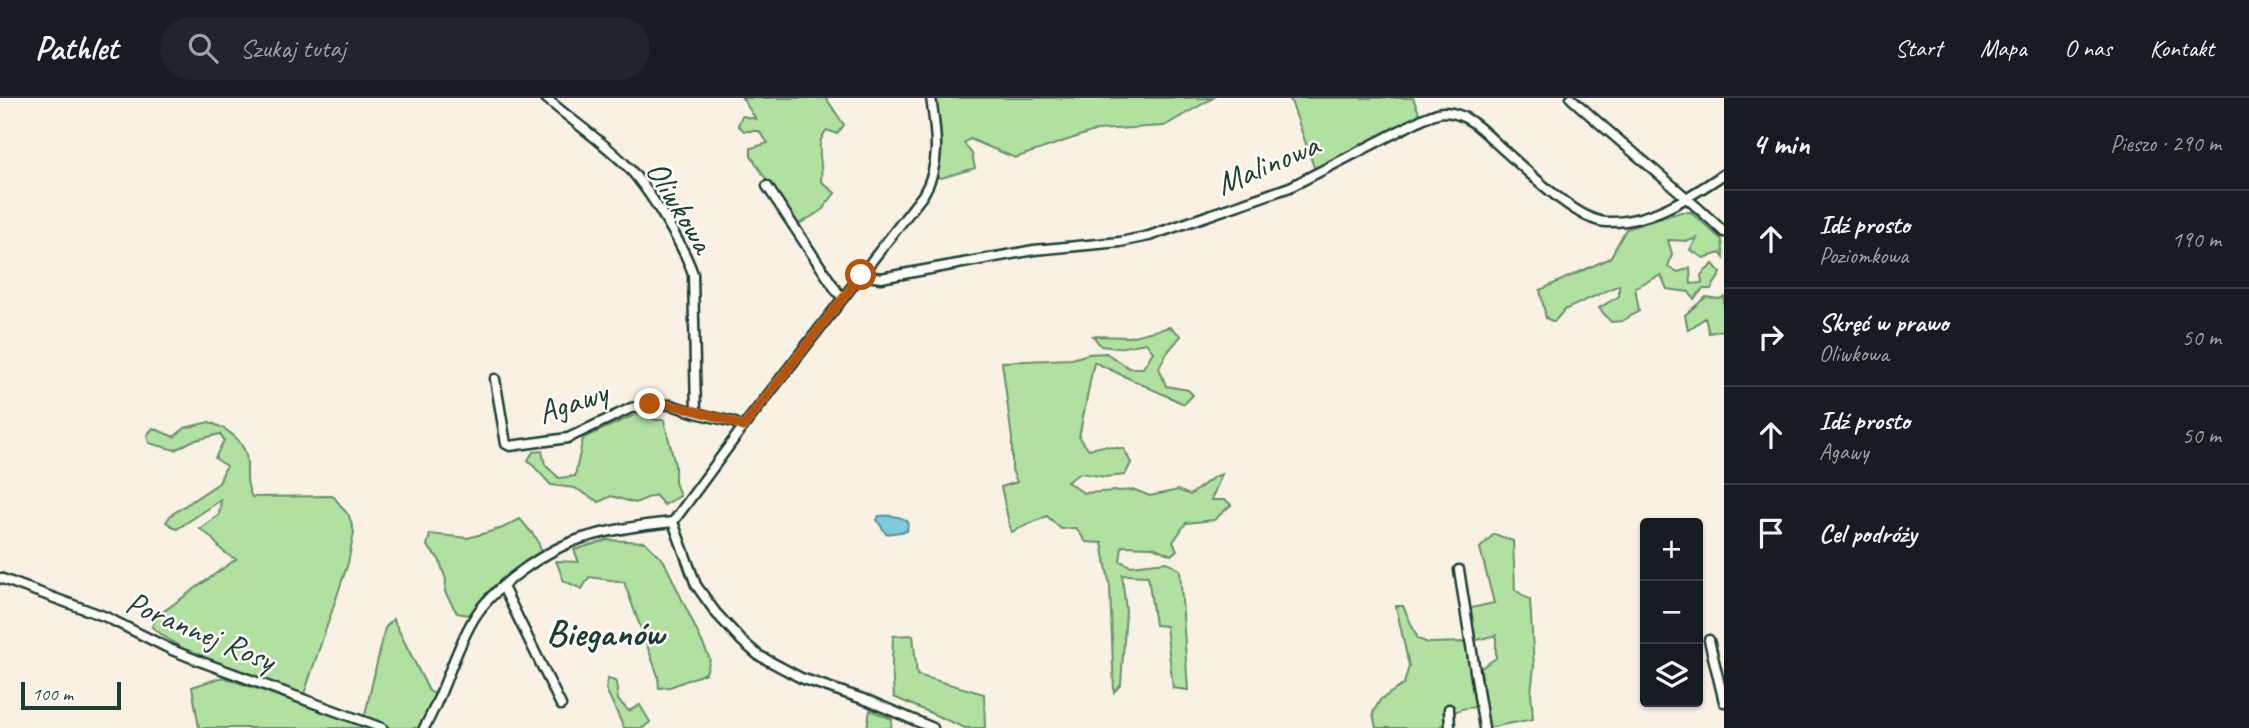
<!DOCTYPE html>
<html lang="pl">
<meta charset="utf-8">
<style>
:root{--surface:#171b24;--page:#20242c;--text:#f1f3f6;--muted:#9ea1a6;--line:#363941}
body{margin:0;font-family:Caveat,sans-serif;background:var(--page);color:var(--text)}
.controls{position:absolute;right:21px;bottom:21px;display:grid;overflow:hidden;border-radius:7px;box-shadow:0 2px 5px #0004}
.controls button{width:63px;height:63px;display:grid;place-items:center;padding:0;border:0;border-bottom:2px solid var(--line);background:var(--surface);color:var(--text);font:35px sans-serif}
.scale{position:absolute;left:21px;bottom:18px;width:100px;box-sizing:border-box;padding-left:7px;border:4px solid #1f3d34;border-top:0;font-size:19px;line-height:24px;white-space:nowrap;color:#1f3d34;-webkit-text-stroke:5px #fdfcf7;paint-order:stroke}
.stop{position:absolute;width:21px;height:21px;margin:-16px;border:5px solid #b45309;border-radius:50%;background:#fff}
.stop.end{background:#b45309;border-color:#fff;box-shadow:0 2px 7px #0008}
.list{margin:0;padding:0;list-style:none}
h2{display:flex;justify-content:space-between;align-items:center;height:91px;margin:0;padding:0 28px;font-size:30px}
h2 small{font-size:23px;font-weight:400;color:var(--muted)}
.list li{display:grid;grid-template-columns:46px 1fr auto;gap:21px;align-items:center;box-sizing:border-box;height:98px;padding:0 28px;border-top:2px solid var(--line)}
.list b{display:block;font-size:26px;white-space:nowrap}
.list p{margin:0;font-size:23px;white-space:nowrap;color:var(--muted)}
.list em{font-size:23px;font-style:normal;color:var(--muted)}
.icon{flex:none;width:38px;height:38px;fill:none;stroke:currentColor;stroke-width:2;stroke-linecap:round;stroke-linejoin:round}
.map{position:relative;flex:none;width:1724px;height:630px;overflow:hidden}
header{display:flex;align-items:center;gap:42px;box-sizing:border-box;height:98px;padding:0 35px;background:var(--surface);border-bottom:2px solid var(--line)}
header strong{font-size:33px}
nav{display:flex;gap:38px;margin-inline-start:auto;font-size:24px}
.search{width:490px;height:63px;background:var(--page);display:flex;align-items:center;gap:18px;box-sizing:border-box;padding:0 24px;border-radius:38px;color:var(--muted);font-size:26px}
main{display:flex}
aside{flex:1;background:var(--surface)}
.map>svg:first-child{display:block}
.green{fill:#b1e1a1;stroke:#688f6a;stroke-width:2}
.water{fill:#7dcbdb;stroke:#579298;stroke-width:2}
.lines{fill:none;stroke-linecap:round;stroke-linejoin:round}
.minor-casing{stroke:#1f3d34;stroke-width:13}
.minor{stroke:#fdfcf7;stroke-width:8}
.route{stroke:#b45309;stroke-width:9}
.labels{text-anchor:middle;stroke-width:5;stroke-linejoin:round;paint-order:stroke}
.street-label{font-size:33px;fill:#1f3d34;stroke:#fdfcf7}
.quarter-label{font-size:37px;font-weight:bold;fill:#1f3d34;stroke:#fdfcf7}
</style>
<header>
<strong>Pathlet</strong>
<div class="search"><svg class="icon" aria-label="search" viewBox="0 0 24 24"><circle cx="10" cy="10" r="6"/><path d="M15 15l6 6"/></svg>Szukaj tutaj</div>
<nav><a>Start</a><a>Mapa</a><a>O nas</a><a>Kontakt</a></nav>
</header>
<main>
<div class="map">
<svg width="1724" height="630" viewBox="0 0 1724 630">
<rect width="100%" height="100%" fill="#f8f1e4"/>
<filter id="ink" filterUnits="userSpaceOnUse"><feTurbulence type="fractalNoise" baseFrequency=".0143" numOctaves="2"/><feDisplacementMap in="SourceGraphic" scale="14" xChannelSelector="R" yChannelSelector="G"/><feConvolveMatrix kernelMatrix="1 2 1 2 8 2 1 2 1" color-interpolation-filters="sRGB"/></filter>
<g filter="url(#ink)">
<path class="green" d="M 742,0 L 826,0 L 844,27 L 837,36 L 827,32 C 813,46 824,66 821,83 L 835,95 L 822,112 L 796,128 L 751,58 L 751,50 L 768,45 L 759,33 L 744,33 L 738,27 L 742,18 L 756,21 Z
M 935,0 L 1213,0 L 1164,28 L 1097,32 L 1015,60 L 970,41 L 964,45 L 972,56 L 975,70 L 941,80 L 937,79 L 941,52 Z
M 1290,0 L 1413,0 L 1420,17 L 1315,72 Z
M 1681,114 L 1691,114 L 1722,142 L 1724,160 L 1720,155 L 1704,160 L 1690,152 L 1697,140 L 1688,143 L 1668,142 L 1672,156 L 1668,169 L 1678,174 L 1690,170 L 1691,186 L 1702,185 L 1701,177 L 1713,166 L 1721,175 L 1711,191 L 1703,191 L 1694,201 L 1689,194 L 1667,191 L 1661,177 L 1635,189 L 1639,213 L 1622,223 L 1611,224 L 1599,210 L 1619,198 L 1619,187 L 1564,212 L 1554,224 L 1546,220 L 1540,192 L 1610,160 L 1626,131 Z
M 1706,199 L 1719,201 L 1724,199 L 1724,232 L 1709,235 L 1705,220 L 1688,232 L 1685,217 Z
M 1170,229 L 1181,238 L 1166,256 L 1159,270 L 1166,288 L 1188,292 L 1193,297 L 1184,306 L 1094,264 L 1079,339 L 1088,351 L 1104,348 L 1124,351 L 1131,365 L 1125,377 L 1106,379 L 1080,375 L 1067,384 L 1084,395 L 1135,392 L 1150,398 L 1178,392 L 1190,397 L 1214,379 L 1222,376 L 1211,402 L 1226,402 L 1231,407 L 1214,422 L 1186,425 L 1173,444 L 1177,452 L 1171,457 L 1153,449 L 1122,448 L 1120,463 L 1130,468 L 1167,464 L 1180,472 L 1188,592 L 1173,590 L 1166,528 L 1155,527 L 1148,478 L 1122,477 L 1126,513 L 1121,586 L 1114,594 L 1110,489 L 1102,445 L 1086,444 L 1076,430 L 1061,431 L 1047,418 L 1011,434 L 1001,389 L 1017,384 L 1012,372 L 1012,341 L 1002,264 L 1072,261 L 1088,256 L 1106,255 L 1129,270 L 1143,270 L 1153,254 L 1146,245 L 1117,250 L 1101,248 L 1093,238 L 1129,239 Z
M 639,315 L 656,322 L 664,322 L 675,367 L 675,384 L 680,398 L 664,407 L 655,397 L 635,405 L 611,398 L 599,404 L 575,390 L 551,387 L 528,362 L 533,354 L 542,353 L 545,367 L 559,380 L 575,378 L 583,340 Z
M 209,324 C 228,331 247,343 247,366 C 247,379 246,387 252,399 L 333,398 L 349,418 L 354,434 L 348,465 L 304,596 L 301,598 C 250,579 193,564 152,529 L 156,519 L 236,461 C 216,453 218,441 200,431 L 219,417 L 221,402 L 177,431 L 166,424 L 171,417 L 219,385 L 226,368 L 215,360 L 224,342 L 220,336 L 192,343 L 175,352 L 149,345 L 147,337 L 153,330 L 174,339 L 185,330 Z
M 520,421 L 537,441 L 542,456 L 501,483 L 469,517 L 457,515 L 445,494 L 446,482 L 439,461 L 427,448 L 430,436 L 468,440 L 503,430 Z
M 1494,436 L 1513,443 L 1515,492 L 1530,502 L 1534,569 L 1531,594 L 1533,621 L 1487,630 L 1485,609 C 1475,609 1463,609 1455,614 C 1448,619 1445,627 1437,630 L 1376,630 L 1373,615 L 1380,602 L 1404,586 L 1409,568 L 1396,508 L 1403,508 L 1418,541 L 1428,545 L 1465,544 L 1476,603 L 1483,602 L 1481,570 L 1496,560 L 1496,537 L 1473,543 L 1471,510 L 1494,505 L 1480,450 Z
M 607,442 L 645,444 L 664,463 L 710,561 L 706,575 L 670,589 L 659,590 L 658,578 L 624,484 L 589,479 L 582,491 L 564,483 L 556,463 L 579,464 L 574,452 Z
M 393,521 L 429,593 L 434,596 L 435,600 L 420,630 L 391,630 L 364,621 L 385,530 Z
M 913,537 L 917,577 L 984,596 L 985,630 L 965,630 L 894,599 L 892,568 L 893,538 Z
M 223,579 L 369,630 L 199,630 L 192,589 Z
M 608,580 L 616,584 L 618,602 L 629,613 L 640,607 L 650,624 L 643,630 L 624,630 L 606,591 Z
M 870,612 L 892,621 L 891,630 L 867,630 Z"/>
<path class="water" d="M 879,418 C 889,417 900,417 908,424 L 907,433 L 886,436 L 877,422 Z"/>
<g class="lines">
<g class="minor-casing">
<path id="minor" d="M 546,0 C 572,23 601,42 625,66 C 647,88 683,146 693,176 L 696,315 L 733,324 L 743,329
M 1571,0 C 1621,46 1675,87 1724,134
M 767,88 L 838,195 L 844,199
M 861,177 L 881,180 L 1034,152 L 1120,144 L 1149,138 L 1290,89 L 1424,20 C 1430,18 1437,14 1444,14 C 1471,15 1487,38 1506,54 C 1527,73 1578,123 1606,124 C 1649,126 1690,99 1724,76
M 495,281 L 506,346 L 510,348 L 568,340 L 631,310 L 650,306 L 671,307 L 696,315
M 673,424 L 743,329 L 923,97 C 942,66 936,34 931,0
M 673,424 L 696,487 L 716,515 L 742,543 L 758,557 L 801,580 L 869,603 L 933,630
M 1459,472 L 1484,630
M 0,480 L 106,519 L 172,552 L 202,564 L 382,630
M 503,489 L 561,607
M 1709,542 L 1724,604
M 1449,611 L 1450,630
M 424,630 C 444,596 453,556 473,522 C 492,489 547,451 583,440 C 613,431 643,427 673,424"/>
</g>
<use href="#minor" class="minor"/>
</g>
</g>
<g class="lines" filter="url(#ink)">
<path class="route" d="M 650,306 C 670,304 725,320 743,329 L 861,177"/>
</g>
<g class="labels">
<g class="street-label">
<text transform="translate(1267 65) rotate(-23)" y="12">Malinowa</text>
<text transform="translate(681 108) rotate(59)" y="12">Oliwkowa</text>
<text transform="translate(572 303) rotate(-19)" y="12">Agawy</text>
<text transform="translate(201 532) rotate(23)" y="12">Porannej Rosy</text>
</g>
<g class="quarter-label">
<text x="605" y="547">Bieganów</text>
</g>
</g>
</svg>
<div class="controls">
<button>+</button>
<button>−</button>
<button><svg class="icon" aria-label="layers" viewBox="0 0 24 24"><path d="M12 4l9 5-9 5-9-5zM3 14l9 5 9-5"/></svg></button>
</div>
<div class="scale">100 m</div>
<div class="stop" style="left:861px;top:177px"></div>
<div class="stop end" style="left:650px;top:306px"></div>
</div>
<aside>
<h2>4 min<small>Pieszo · 290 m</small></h2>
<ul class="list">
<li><svg class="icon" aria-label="ahead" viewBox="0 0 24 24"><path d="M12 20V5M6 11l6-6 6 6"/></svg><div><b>Idź prosto</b><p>Poziomkowa</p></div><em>190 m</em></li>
<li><svg class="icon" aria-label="right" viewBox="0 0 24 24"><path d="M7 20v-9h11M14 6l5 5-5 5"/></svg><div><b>Skręć w prawo</b><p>Oliwkowa</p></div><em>50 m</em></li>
<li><svg class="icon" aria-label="ahead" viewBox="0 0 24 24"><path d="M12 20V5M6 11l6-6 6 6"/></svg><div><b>Idź prosto</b><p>Agawy</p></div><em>50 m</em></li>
<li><svg class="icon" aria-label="arrive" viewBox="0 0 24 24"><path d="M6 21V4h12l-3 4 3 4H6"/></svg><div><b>Cel podróży</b></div></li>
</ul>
</aside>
</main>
